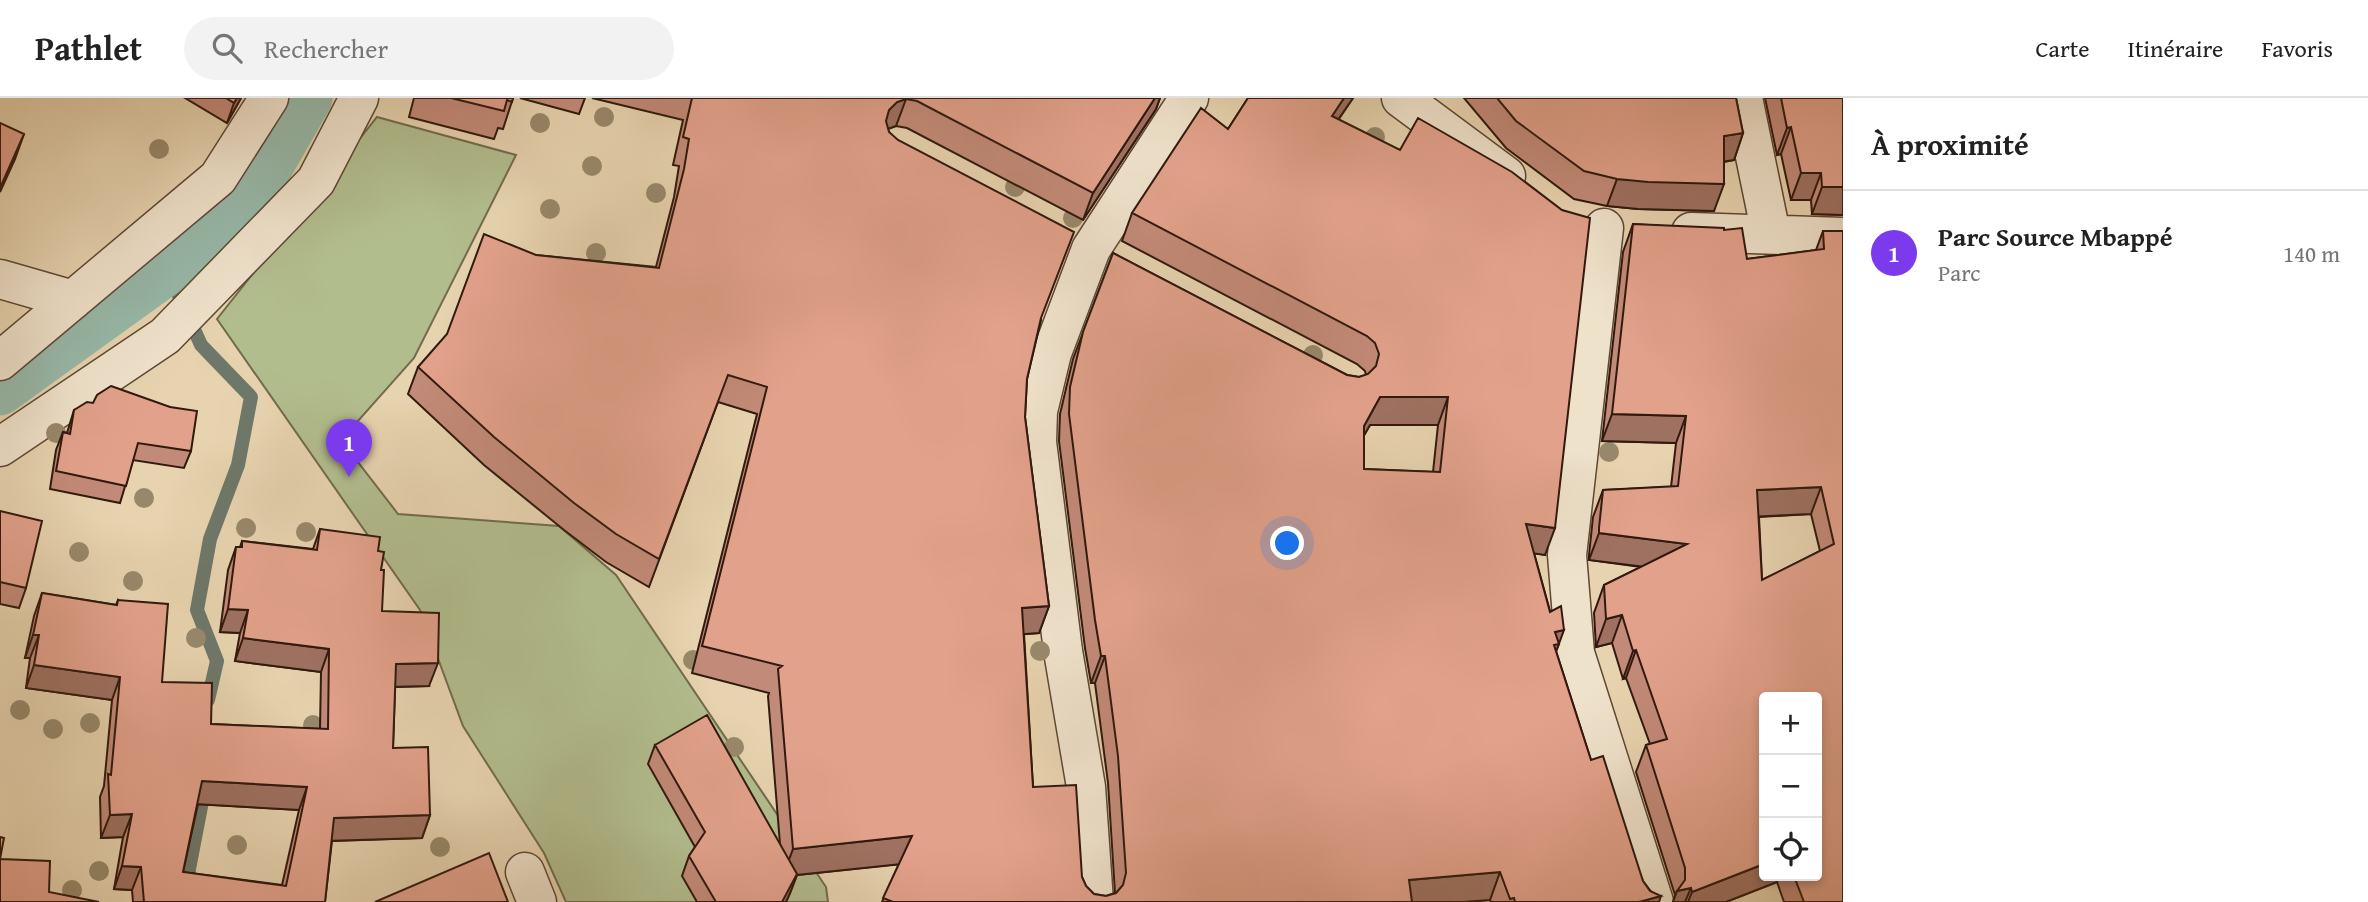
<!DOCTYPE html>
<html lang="fr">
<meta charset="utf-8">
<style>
:root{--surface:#fff;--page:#f2f2f2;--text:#222;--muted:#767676;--line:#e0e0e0;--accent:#7c3aed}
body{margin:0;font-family:"Gentium Book Plus",serif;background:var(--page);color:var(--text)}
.controls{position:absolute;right:21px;bottom:21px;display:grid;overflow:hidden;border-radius:7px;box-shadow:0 4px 10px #0003}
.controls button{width:63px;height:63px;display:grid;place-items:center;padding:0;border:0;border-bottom:2px solid var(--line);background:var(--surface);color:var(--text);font:35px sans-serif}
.you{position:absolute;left:1288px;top:446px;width:24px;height:24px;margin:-18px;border:5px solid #fff;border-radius:50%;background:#1a73e8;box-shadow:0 0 0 10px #1a73e833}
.badge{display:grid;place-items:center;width:46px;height:46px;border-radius:50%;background:var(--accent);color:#fff;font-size:23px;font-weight:700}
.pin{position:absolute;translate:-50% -58px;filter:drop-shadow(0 2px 4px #0008)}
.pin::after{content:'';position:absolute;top:37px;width:24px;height:21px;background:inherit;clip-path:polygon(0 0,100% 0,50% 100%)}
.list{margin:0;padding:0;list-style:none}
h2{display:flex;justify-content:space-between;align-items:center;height:91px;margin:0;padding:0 28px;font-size:30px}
h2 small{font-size:23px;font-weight:400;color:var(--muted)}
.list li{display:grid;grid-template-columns:46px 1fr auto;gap:21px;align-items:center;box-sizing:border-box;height:126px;padding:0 28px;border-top:2px solid var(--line)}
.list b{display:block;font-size:26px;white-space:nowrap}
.list p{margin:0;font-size:23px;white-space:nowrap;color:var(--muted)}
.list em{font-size:23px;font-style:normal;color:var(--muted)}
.icon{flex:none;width:38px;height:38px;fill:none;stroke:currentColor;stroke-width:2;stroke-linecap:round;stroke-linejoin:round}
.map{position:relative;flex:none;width:1843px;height:804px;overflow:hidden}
header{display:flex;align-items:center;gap:42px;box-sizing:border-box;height:98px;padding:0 35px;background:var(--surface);border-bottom:2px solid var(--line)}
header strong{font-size:33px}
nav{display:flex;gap:38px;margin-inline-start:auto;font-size:24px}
.search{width:490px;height:63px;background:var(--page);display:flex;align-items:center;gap:18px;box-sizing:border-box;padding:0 24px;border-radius:38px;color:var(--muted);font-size:26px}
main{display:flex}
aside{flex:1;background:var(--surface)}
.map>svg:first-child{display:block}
.green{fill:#b2bd8e;stroke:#726b4e;stroke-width:2}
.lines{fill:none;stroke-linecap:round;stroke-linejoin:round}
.stream{stroke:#6e786a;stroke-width:14}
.canal{stroke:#97b8a8;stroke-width:47}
.minor-casing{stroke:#5e4836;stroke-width:41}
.minor{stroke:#efe2cb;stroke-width:38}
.tree{fill:#98886b}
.wall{fill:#c28a78;stroke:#31190e;stroke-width:2;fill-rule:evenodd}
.shaded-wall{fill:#9e7161;stroke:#31190e;stroke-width:2}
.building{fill:#e2a18b;stroke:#31190e;stroke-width:2;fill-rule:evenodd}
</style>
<header>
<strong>Pathlet</strong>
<div class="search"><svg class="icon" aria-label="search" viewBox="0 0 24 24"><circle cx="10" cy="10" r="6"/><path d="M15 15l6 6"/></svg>Rechercher</div>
<nav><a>Carte</a><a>Itinéraire</a><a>Favoris</a></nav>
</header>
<main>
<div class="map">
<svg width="1843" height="804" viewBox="0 0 1843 804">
<rect width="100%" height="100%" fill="#e7d3af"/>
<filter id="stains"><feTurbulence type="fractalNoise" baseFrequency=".00286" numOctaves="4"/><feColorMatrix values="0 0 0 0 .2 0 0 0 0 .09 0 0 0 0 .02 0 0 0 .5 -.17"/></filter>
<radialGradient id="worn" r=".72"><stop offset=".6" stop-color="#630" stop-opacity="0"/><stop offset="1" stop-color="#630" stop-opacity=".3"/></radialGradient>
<path class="green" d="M 377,19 L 516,57 L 414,260 L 341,342 L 398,416 L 559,428 L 616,477 L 826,789 L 828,804 L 566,804 L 544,755 L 463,628 L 420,512 L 217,221 Z"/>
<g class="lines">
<path class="stream" d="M 168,173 L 201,247 L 251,299 L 238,367 L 210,441 L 197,512 L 217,563 L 208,602
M 187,804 L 189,771 L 205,688"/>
<path class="canal" d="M 0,294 L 168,173 L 266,75 L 309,0"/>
<g class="minor-casing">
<path id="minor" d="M 1401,0 L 1506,78
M 1743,0 L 1771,136
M 1604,130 L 1567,457 L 1575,555 L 1654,804
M 1691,134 L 1843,139
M 0,181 L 73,202
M 0,263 L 218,80 L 269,0
M 0,349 L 165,238 L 316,83 L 359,0
M 525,774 L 537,804
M 1094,804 L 1086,689 L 1063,553 L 1037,344 L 1038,313 L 1052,255 L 1091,151 L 1189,0"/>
</g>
<use href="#minor" class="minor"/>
</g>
<g class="tree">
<circle cx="604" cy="19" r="10"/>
<circle cx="540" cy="25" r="10"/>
<circle cx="1375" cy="39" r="10"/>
<circle cx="159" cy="51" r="10"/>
<circle cx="592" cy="68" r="10"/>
<circle cx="1015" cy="89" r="10"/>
<circle cx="656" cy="95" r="10"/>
<circle cx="550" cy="111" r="10"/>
<circle cx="1073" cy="120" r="10"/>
<circle cx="596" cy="155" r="10"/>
<circle cx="1313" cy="257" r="10"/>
<circle cx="56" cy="335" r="10"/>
<circle cx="1609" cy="354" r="10"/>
<circle cx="144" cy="400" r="10"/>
<circle cx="246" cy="430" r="10"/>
<circle cx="306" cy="434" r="10"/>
<circle cx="79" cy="454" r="10"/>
<circle cx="133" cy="483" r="10"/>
<circle cx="196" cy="540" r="10"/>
<circle cx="1040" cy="553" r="10"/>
<circle cx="693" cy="562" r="10"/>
<circle cx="20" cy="612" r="10"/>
<circle cx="90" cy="625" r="10"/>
<circle cx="313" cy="627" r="10"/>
<circle cx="53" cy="631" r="10"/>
<circle cx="734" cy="649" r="10"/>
<circle cx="237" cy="747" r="10"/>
<circle cx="440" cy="749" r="10"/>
<circle cx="99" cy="773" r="10"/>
<circle cx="72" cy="792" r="10"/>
</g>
<path class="wall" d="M 185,0 L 241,0 L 227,25 Z
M 414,0 L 513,0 L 503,31 L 498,30 L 494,41 L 409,19 Z
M 520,0 L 585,0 L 579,16 Z
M 592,0 L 1160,0 L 1156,11 L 1083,122 L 907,30 L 896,28 L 888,31 L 889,34 L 1041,222 L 1027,281 L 1025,319 L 1049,508 L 1039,535 L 1024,536 L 1033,689 L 1082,779 L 1086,788 L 1094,796 L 1106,798 L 1115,795 L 1108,685 L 1095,585 L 1091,585 L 1085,550 L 1059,343 L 1060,316 L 1073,261 L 1113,155 L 1347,277 L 1359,279 L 1366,277 L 1365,273 L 1357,266 L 1122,143 L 1132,115 L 1228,31 L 1248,0 L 1353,0 L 1339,21 L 1545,457 L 1534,455 L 1559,546 L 1556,553 L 1591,662 L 1643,783 L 1659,804 L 1491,804 L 1490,802 L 1463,804 L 882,804 L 899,766 L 797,777 L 790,795 L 786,804 L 697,804 L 682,778 L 689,758 L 695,749 L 648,666 L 655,647 L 780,746 L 768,598 L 769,595 L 692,575 L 757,316 L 718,304 L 649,489 L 606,464 L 564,432 L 484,367 L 408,296 L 418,269 L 536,157 L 656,169 L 674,99 L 679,68 L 673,67 L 683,22 ZM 1370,327 L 1438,327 L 1433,374 L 1364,371 L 1364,337 Z
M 1464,0 L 1736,0 L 1743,35 L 1734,62 L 1724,64 L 1714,113 L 1638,111 L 1607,108 L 1574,101 L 1506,50 Z
M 1765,0 L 1843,0 L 1843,117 L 1812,116 L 1811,102 L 1791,102 L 1781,56 L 1777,57 Z
M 1633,126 L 1724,132 L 1747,161 L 1816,152 L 1823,133 L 1843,133 L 1843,804 L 1784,804 L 1777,784 L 1726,804 L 1673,804 L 1675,797 L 1636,674 L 1646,647 L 1650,646 L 1626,580 L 1623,581 L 1612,545 L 1596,549 L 1594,515 L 1604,487 L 1641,469 L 1589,462 L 1589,457 L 1593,419 L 1603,392 L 1671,389 L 1676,345 L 1602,343 L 1623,154 ZM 1811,416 L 1820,453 L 1762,482 L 1759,419 ZM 1817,599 L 1817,778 L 1764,778 Z
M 93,305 L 170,309 L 191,353 L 184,370 L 133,362 L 120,405 L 50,391 L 56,352 L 63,334 L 67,335 L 74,312 Z
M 0,413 L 26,490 L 19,510 L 0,506 Z
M 320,431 L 378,453 L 381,472 L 382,513 L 429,588 L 395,589 L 393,650 L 430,717 L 422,740 L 332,743 L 325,804 L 133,804 L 132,792 L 114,791 L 123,739 L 101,740 L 100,699 L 104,688 L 112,602 L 26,590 L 30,560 L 25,560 L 34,518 L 42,495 L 116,507 L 118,502 L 162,584 L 211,626 L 320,631 L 321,574 L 235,563 L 240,535 L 220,534 L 228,472 L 236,449 L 240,449 L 242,443 L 313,451 ZM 198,706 L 299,712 L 282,787 L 183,774 Z"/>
<path class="shaded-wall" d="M 237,0 L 241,0 L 227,25 L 234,5 Z
M 1155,0 L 1160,0 L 1156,11 L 1083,122 L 1093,95 Z
M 1344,0 L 1353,0 L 1322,45 L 1332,18 Z
M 906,1 L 896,28 L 887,31 L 879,39 L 889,12 L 897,4 Z
M 1791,29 L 1781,56 L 1777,57 L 1787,30 Z
M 1743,35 L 1734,62 L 1714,65 L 1724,38 Z
M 24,36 L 15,61 L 0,94 L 0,90 Z
M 1801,75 L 1821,75 L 1811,102 L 1791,102 Z
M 1617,81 L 1724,86 L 1714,113 L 1638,111 L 1607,108 Z
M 1822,89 L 1843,89 L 1843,117 L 1812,116 Z
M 1380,299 L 1448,299 L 1438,327 L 1370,327 L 1354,355 L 1364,328 Z
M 1612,316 L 1686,318 L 1676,345 L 1602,343 Z
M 1821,389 L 1811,416 L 1747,419 L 1757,392 Z
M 1526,426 L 1555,430 L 1545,457 L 1516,453 Z
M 1599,435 L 1687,446 L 1677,473 L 1589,462 Z
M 1049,508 L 1039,535 L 1012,537 L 1022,510 Z
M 228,511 L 248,512 L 240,535 L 220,534 Z
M 1622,517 L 1612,545 L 1596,549 L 1606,521 Z
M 1564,532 L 1549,573 L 1555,534 Z
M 33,537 L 39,537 L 30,560 L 25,560 Z
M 243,540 L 329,551 L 321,574 L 235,563 Z
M 1636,552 L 1626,580 L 1623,581 L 1633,553 Z
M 1101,558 L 1105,558 L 1095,585 L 1091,585 Z
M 438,565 L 429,588 L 387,589 L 396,566 Z
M 34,567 L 120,579 L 112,602 L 26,590 Z
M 202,683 L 307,689 L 299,712 L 194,706 Z
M 132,716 L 123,739 L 101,740 L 110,717 Z
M 430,717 L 422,740 L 326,743 L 334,720 Z
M 912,738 L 902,766 L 797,777 L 790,795 L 786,804 L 782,804 L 783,778 L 793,751 Z
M 1764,766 L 1764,778 L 1779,778 L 1777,784 L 1726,804 L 1688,804 L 1692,794 Z
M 122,768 L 141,769 L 132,792 L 114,791 Z
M 1500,774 L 1490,802 L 1463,804 L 1401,804 L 1409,782 Z
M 1691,790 L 1685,804 L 1673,804 L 1677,793 Z
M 1661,798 L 1659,804 L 1639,804 Z"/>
<path class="building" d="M 226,0 L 237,0 L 234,5 Z
M 451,0 L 513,0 L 512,4 L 507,2 L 504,13 Z
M 692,0 L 1155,0 L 1093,95 L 917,3 L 906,1 L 897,4 L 889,12 L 886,23 L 889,34 L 898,42 L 1074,134 L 1041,220 L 1027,281 L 1025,319 L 1049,508 L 1022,510 L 1033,689 L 1076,687 L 1082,779 L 1086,788 L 1094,796 L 1106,798 L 1116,795 L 1123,787 L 1126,775 L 1118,658 L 1105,558 L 1101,558 L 1095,522 L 1069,316 L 1070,289 L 1083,234 L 1113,155 L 1347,277 L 1359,279 L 1368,276 L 1376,268 L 1379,256 L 1375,245 L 1367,238 L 1132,115 L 1201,10 L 1228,31 L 1248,0 L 1344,0 L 1332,18 L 1400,52 L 1418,20 L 1512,74 L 1562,112 L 1590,120 L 1555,430 L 1526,426 L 1550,514 L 1561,508 L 1564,532 L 1555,534 L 1559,546 L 1554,547 L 1591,662 L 1603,658 L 1643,783 L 1650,793 L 1661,798 L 1639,804 L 1515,804 L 1514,800 L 1510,801 L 1500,774 L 1409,782 L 1412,804 L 893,804 L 883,800 L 912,738 L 793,751 L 778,571 L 782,568 L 702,548 L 767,289 L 728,277 L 659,461 L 616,436 L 574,405 L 494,339 L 418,269 L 447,236 L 484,136 L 536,157 L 659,170 L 684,71 L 689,41 L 683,39 ZM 1380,299 L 1448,299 L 1440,374 L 1364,371 L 1364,328 Z
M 1497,0 L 1736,0 L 1743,35 L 1724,38 L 1724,86 L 1648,84 L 1617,81 L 1584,73 L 1516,23 Z
M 1781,0 L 1843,0 L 1843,89 L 1822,89 L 1821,75 L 1801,75 L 1791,29 L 1787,30 Z
M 0,25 L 24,36 L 0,90 Z
M 1633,126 L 1724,130 L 1724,132 L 1742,130 L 1747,161 L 1824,151 L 1823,133 L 1843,133 L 1843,804 L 1804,804 L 1794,778 L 1817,778 L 1817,599 L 1764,599 L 1764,766 L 1692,794 L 1691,790 L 1677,793 L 1685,782 L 1685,770 L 1646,647 L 1667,641 L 1636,552 L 1633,553 L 1622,517 L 1606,521 L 1604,487 L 1687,446 L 1599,435 L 1599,430 L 1603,392 L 1678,388 L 1686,318 L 1612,316 ZM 1821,389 L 1834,446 L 1762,482 L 1757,392 Z
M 111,288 L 170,309 L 197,313 L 191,353 L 138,345 L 126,388 L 56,373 L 63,334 L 70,336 L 74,312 L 87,304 L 93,305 L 97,297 Z
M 0,413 L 42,423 L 26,490 L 0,484 Z
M 320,431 L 380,439 L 378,453 L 384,454 L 381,472 L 384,472 L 382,513 L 439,515 L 438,565 L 396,566 L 393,650 L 428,649 L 430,717 L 334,720 L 325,804 L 144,804 L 141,769 L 122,768 L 132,716 L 110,717 L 108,676 L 111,677 L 120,579 L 34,567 L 39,537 L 33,537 L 42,495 L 117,507 L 118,502 L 168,506 L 162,584 L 212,585 L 211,626 L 328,631 L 329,551 L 243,540 L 248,512 L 228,511 L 236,449 L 242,449 L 242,443 L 317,452 ZM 202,683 L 307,689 L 286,788 L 183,774 Z
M 707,617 L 797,776 L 782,804 L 716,804 L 689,758 L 705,734 L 655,647 Z
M 0,739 L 4,740 L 0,761 Z
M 489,755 L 508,804 L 375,804 Z
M 0,761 L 50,763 L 49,794 L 99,804 L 0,804 Z"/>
<rect width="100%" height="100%" filter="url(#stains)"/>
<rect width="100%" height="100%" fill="url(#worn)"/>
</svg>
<div class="controls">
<button>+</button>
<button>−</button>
<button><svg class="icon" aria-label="locate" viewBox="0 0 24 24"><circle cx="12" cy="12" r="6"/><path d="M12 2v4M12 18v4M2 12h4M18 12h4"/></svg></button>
</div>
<div class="you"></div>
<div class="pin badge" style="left:349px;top:379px">1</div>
</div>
<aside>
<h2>À proximité<small></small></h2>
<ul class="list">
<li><span class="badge">1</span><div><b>Parc Source Mbappé</b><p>Parc</p></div><em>140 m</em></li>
</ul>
</aside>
</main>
